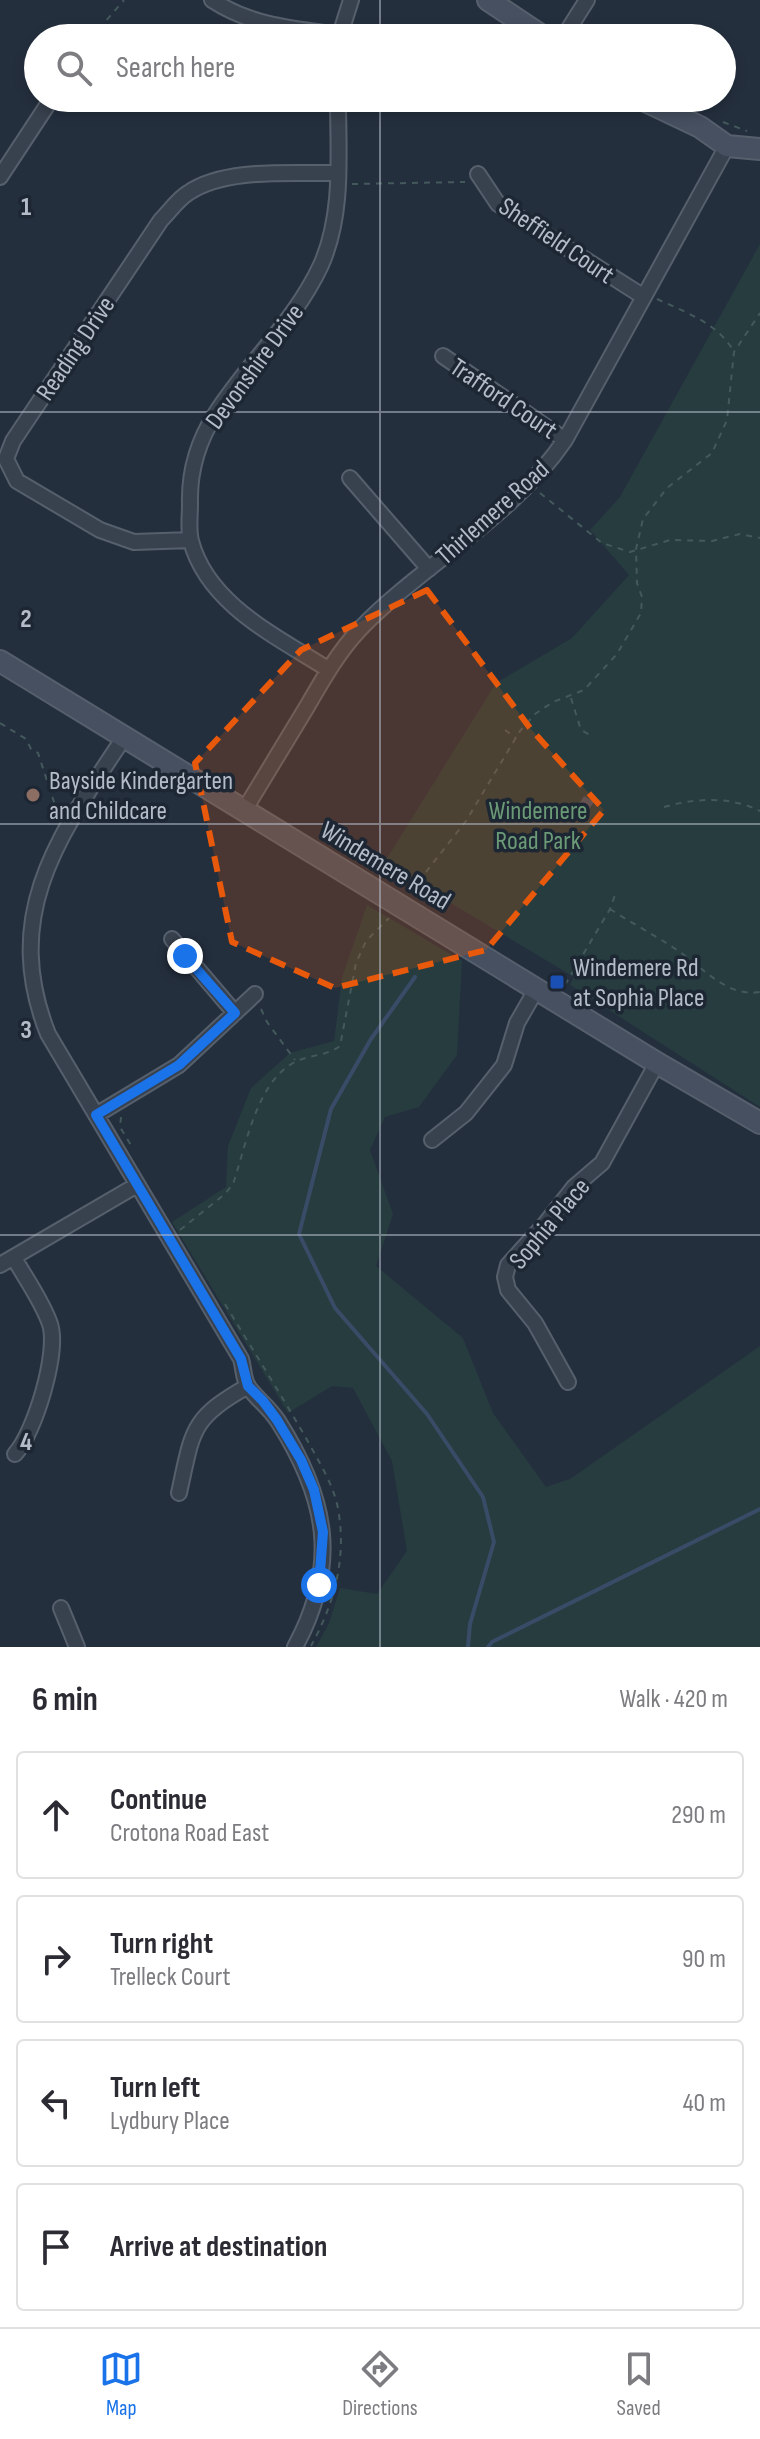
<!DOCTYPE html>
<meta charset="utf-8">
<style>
:root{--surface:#fff;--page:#f2f2f3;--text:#2b2b33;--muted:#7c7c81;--line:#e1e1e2;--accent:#1a73e8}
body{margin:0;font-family:"Sofia Sans Condensed",sans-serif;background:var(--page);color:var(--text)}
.stop{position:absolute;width:24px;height:24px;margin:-18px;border:6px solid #1a73e8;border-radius:50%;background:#fff}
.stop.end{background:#1a73e8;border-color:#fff;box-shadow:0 2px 8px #0008}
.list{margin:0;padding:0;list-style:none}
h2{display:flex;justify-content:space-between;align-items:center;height:104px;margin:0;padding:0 32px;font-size:34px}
h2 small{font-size:26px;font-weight:400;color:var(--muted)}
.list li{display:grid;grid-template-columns:52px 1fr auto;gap:24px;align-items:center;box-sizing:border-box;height:128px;margin:0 16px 16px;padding:0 16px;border:2px solid var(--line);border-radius:8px}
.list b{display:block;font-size:30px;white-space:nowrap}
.list p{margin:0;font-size:26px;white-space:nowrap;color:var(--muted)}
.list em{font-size:26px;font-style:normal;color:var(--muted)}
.icon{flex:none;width:44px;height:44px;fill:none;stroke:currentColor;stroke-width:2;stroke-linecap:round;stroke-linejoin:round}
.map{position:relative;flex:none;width:760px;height:1647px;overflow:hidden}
.search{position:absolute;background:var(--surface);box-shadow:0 4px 12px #0003;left:24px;right:24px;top:24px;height:88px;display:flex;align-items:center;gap:20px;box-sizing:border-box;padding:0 28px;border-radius:44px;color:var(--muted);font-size:30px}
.sheet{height:680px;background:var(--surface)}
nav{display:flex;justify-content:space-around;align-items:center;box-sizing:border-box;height:112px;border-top:2px solid var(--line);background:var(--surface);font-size:22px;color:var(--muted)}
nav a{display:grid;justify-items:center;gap:4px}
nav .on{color:var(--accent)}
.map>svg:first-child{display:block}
.green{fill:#263c3f}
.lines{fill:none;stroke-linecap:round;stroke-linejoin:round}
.stream{stroke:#394c67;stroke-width:4}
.building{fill:#455162}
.street-casing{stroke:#565f6c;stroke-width:18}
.secondary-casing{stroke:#565f6c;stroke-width:24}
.path{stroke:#44595c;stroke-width:2;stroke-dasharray:6 6;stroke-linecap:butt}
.street{stroke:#38414e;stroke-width:14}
.secondary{stroke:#465061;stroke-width:20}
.route{stroke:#1a73e8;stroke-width:10}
.marked{fill:#e8590c;fill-opacity:0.2;stroke:#e8590c;stroke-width:6;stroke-dasharray:16 10;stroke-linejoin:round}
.grid{fill:none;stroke:#b4bcc9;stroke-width:2;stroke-opacity:0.55}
.education-dot{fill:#8d6e63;stroke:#1d2633;stroke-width:3}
.transit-dot{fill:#1a4fb4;stroke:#1d2633;stroke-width:3}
.labels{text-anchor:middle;stroke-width:7;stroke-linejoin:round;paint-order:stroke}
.street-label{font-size:26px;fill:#b4bcc9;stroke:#1d2633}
.poi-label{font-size:26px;fill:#b4bcc9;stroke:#1d2633;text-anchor:start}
.park-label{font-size:26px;fill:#6b9a76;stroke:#1d2633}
.grid-label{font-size:26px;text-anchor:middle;font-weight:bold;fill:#b4bcc9;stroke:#1d2633;stroke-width:7;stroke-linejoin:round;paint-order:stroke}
</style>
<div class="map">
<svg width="760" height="1647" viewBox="0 0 760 1647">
<rect width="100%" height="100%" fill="#242f3e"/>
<path class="green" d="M 760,244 L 760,1107 L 570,985 L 574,977 L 384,863 L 496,683 L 572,638 L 629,575 L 590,530 L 620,497 Z
M 367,905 L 462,961 L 457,1055 L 419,1107 L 385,1117 L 370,1150 L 393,1214 L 376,1266 L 463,1338 L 493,1413 L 546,1487 L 570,1479 L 760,1346 L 760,1647 L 316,1647 L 329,1623 L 340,1588 L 377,1594 L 407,1551 L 392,1461 L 353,1388 L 332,1386 L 288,1413 L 172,1222 L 226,1187 L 228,1146 L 251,1088 L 290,1053 L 334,1041 L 342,978 Z"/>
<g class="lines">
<path class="stream" d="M 415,977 L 371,1039 L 331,1109 L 299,1234 L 335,1308 L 427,1414 L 483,1497 L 494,1542 L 470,1624 L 468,1647
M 488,1647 L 492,1642 L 760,1509"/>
</g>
<path class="building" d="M 584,796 L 594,802 L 587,812 L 578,806 Z"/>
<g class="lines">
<g class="street-casing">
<path id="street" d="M 212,0 C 251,26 295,29 339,35
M 339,38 L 351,0
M 563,38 L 587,0
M 478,174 L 498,204 L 644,297
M 0,177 L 52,98
M 443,356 L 565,440
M 350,478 L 429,569
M 191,540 L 134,542 L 100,530 L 17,481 L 6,459 L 13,441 L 161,220 C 170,211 178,199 188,193 C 225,167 294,174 338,173
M 329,670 C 278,637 208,605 191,541 C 188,530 190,516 190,504 C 189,472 198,441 216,413 C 249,362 295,321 321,265 C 344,213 338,154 338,98
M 125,736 C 60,834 0,913 48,1034 L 241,1359 C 244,1369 243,1380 249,1388 C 258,1400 268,1406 278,1421 C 327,1498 340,1564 295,1647
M 245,809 C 266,774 287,740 308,705 C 323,679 339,651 360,629 C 425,562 512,518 565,440 L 727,146
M 172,939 L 235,1013
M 96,1115 L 179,1065 L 255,994
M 432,1140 L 466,1113 L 504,1065 L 517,1023 L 537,988
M 14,1258 C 26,1279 42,1301 50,1324 C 59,1352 35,1432 15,1454
M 0,1265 L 137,1185
M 568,1382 L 535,1323 L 508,1290 L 505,1277 L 508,1265 L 545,1224 L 574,1187 L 602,1163 L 657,1063
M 179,1493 C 193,1430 190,1419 248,1386
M 61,1608 L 77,1647"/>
</g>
<g class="secondary-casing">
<path id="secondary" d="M 488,0 L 545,38
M 639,98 L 700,127 L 727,146 L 760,149
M 0,661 L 657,1063 L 760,1123"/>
</g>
<path class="path" d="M 91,38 L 124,0
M 723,122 L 747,131
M 352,184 L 465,182
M 657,299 C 685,312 717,323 733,350
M 540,493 L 602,543 L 630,552 L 670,540 L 712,541 L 740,534 L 760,538
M 571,698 L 581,730 L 590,735
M 0,723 L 26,739 L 31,749 L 38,753 L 55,805
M 505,730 L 516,738
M 664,807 C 696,798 730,796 760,811
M 411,891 L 466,821 L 520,731 L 535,714 L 553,702 L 584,690 L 617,654 L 641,613 L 642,597 L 637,583 L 636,549 L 643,519 L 667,488 L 712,453 L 727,420 L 734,352 L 760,313
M 610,909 C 634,925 661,938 684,955 C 707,972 729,997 760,992
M 565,985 L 610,909 L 616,892
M 261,1009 L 267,1022 L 295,1060
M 121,1117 L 120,1127 L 132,1147
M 180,1230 L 225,1194 L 233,1184 C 246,1146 256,1084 293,1063 C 307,1055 327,1056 340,1046 L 356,963 L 366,941 L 389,918
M 225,1304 C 254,1352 284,1399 311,1447 C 323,1469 336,1490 339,1515 C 346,1562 333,1606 311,1646"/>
<use href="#street" class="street"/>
<use href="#secondary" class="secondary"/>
</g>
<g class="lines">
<path class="route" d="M 185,956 L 235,1013 L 179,1065 L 96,1115 L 241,1359 L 248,1386 L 263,1401 L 277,1420 L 301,1460 L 314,1490 L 323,1532 L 319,1585"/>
</g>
<path class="marked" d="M 427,590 L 530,728 L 604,810 L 486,950 L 335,988 L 232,942 L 195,763 L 301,650 Z"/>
<path class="grid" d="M 380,0 L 380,38M 380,98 L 380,1647M 0,412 L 760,412M 0,824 L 760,824M 0,1235 L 760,1235"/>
<circle class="education-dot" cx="33" cy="795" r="8"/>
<rect class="transit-dot" x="549" y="974" width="16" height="16" rx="4"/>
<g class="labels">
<g class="street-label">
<text transform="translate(557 240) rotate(34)" y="9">Sheffield Court</text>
<text transform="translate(75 348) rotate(-56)" y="9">Reading Drive</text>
<text transform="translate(254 366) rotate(-54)" y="9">Devonshire Drive</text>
<text transform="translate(504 398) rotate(34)" y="9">Trafford Court</text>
<text transform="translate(492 512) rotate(-42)" y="9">Thirlemere Road</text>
<text transform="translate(386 865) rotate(31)" y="9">Windemere Road</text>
<text transform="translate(549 1223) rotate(-50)" y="9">Sophia Place</text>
</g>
<g class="poi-label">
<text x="49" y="789">Bayside Kindergarten<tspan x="49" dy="30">and Childcare</tspan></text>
<text x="573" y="976">Windemere Rd<tspan x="573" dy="30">at Sophia Place</tspan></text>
</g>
<g class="park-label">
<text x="538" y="819">Windemere<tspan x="538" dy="30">Road Park</tspan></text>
</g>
</g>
<g class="grid-label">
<text x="26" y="215">1</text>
<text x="26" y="627">2</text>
<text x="26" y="1038">3</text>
<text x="26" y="1450">4</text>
</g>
</svg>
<div class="stop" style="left:319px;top:1585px"></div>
<div class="stop end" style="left:185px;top:956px"></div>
<div class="search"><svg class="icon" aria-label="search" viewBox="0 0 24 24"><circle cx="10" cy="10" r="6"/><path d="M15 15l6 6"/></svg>Search here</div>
</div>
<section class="sheet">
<h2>6 min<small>Walk · 420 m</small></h2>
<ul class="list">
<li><svg class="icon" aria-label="ahead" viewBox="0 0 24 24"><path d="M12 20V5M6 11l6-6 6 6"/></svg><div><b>Continue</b><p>Crotona Road East</p></div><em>290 m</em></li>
<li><svg class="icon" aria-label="right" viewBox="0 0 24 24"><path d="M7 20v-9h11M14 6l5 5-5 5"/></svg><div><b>Turn right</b><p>Trelleck Court</p></div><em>90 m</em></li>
<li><svg class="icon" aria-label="left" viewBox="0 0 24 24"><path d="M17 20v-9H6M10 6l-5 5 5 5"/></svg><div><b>Turn left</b><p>Lydbury Place</p></div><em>40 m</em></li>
<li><svg class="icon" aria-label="arrive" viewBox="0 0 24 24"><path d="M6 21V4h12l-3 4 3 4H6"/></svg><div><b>Arrive at destination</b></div></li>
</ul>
</section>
<nav>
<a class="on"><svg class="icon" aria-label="map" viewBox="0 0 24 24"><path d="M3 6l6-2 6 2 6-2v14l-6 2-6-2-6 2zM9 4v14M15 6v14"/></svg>Map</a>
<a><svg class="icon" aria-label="directions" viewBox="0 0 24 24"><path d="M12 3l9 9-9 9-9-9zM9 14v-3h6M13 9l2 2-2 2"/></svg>Directions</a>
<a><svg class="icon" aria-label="saved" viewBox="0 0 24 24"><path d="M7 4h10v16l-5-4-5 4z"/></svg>Saved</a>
</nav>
